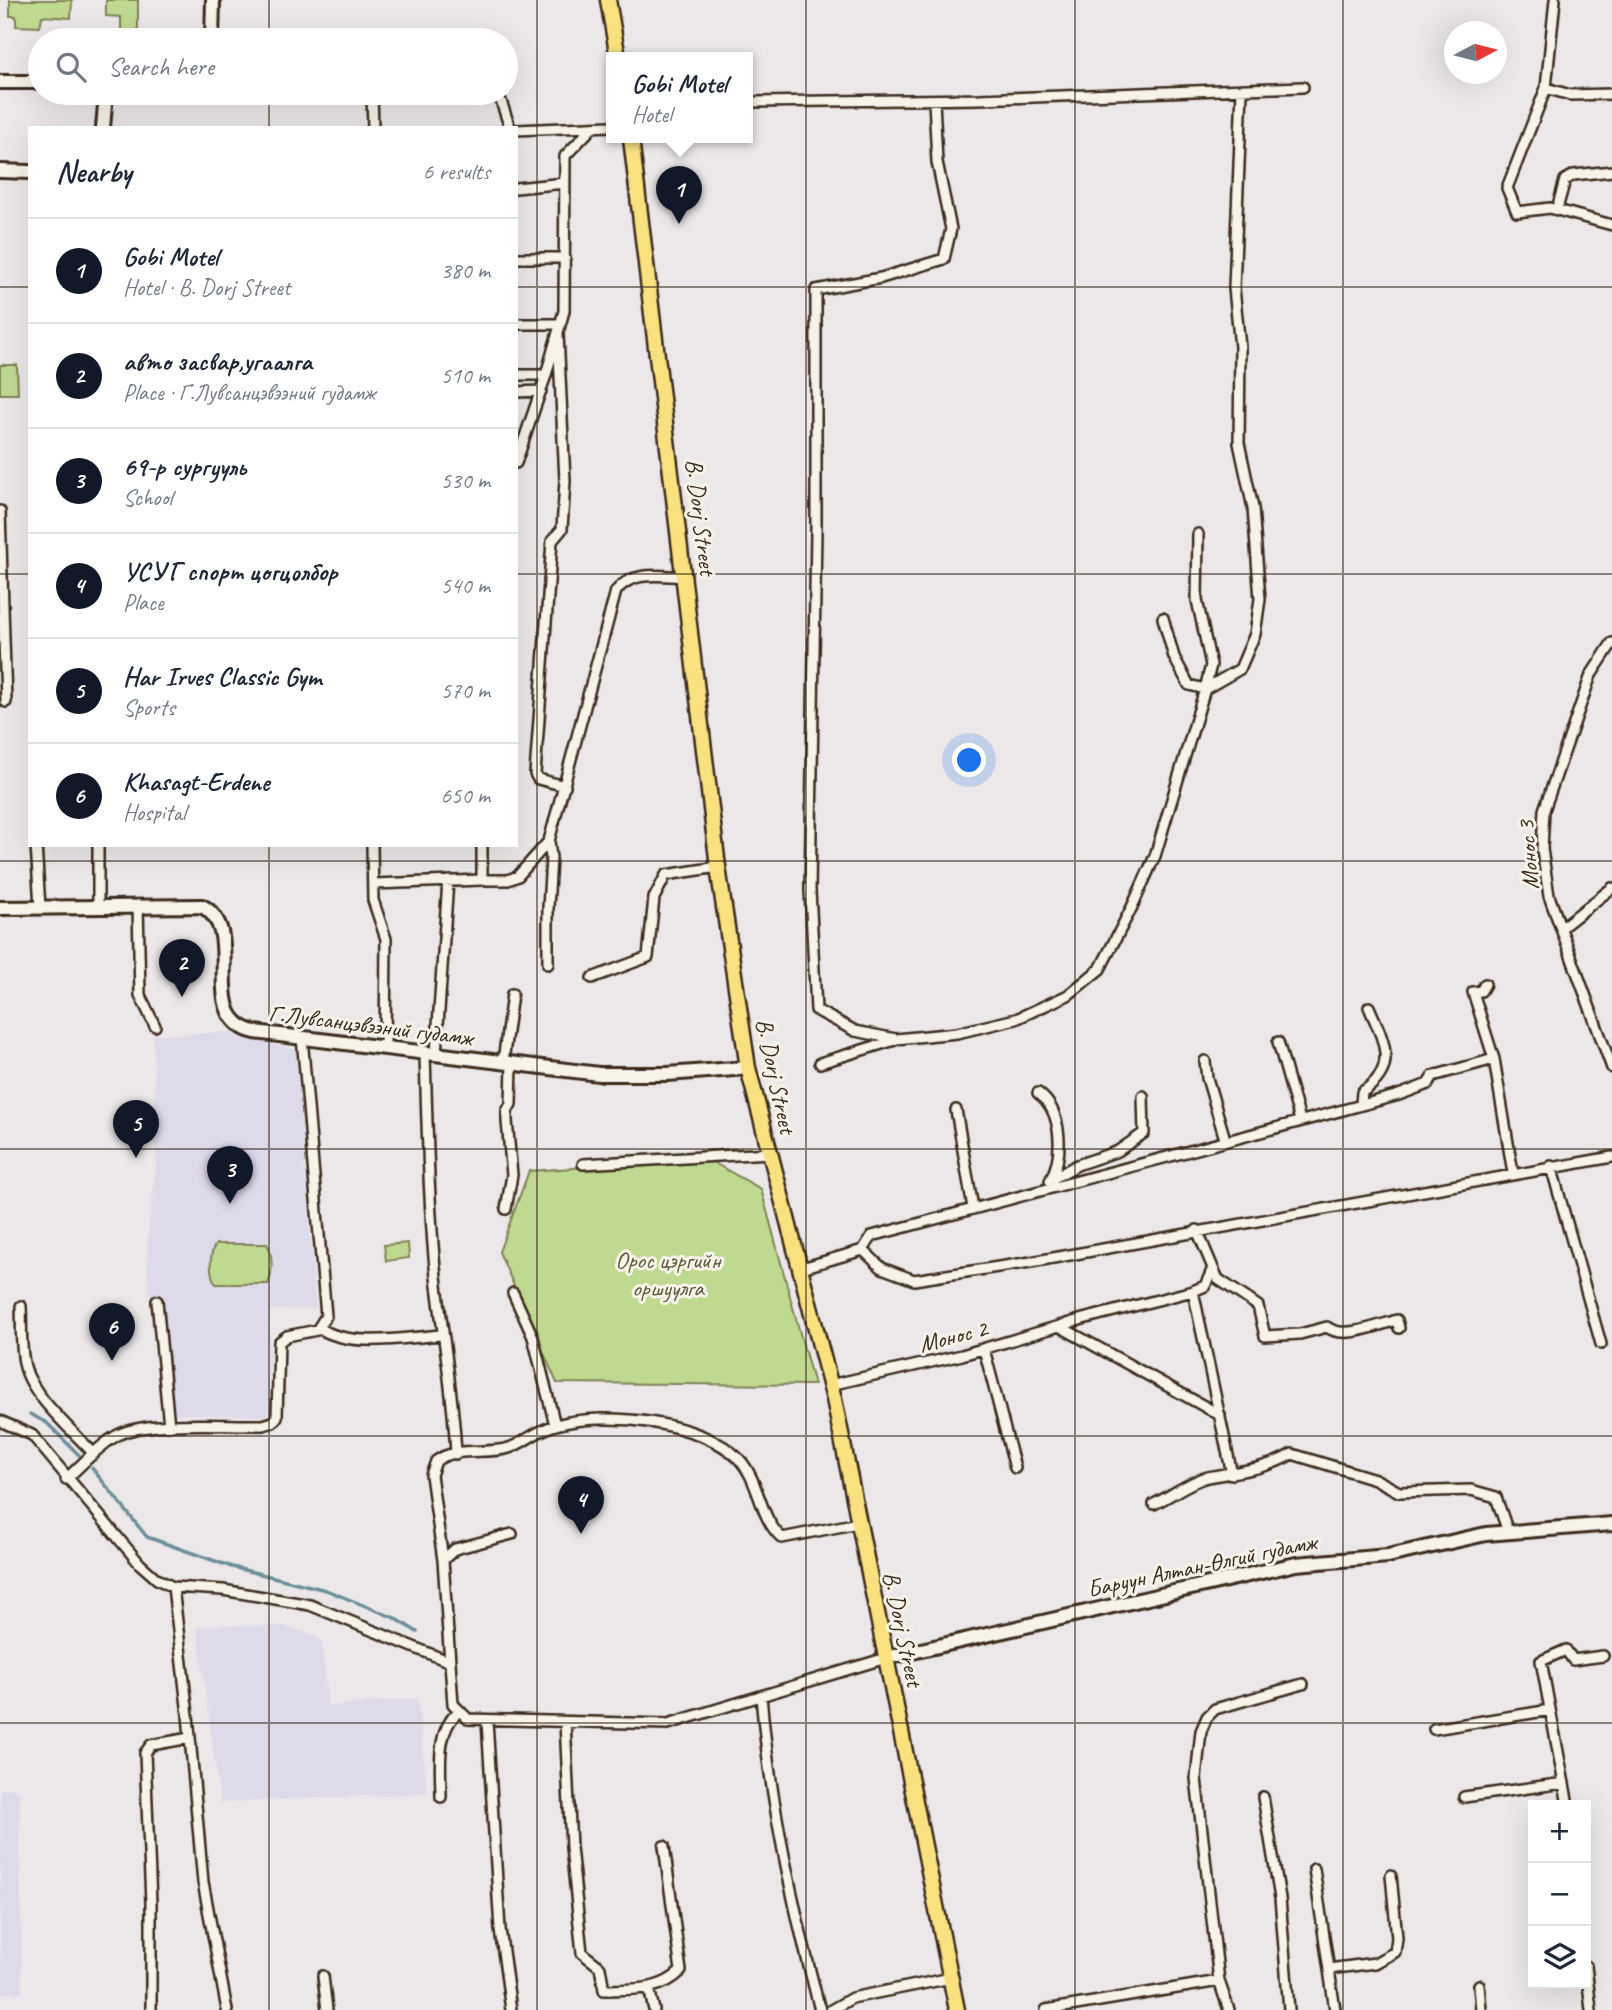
<!DOCTYPE html>
<meta charset="utf-8">
<style>
:root{--surface:#fff;--page:#f2f2f3;--text:#1f2937;--muted:#747a83;--line:#e0e1e3;--accent:#111827}
body{margin:0;font-family:Caveat,sans-serif;background:var(--page);color:var(--text)}
.controls{position:absolute;right:21px;bottom:21px;display:grid;overflow:hidden;border-radius:0px;box-shadow:0 7px 28px #0002}
.controls button{width:63px;height:63px;display:grid;place-items:center;padding:0;border:0;border-bottom:2px solid var(--line);background:var(--surface);color:var(--text);font:35px sans-serif}
.compass{position:absolute;left:1444px;top:21px;width:63px;height:63px;border-radius:50%;background:var(--surface);box-shadow:0 7px 28px #0002;rotate:83deg}
.you{position:absolute;left:970px;top:761px;width:24px;height:24px;margin:-18px;border:5px solid #fff;border-radius:50%;background:#1a73e8;box-shadow:0 0 0 10px #1a73e833}
.badge{display:grid;place-items:center;width:46px;height:46px;border-radius:50%;background:var(--accent);color:#fff;font-size:23px;font-weight:700}
.pin{position:absolute;translate:-50% -58px;filter:drop-shadow(0 2px 4px #0008)}
.pin::after{content:'';position:absolute;top:37px;width:24px;height:21px;background:inherit;clip-path:polygon(0 0,100% 0,50% 100%)}
.popup{position:absolute;left:606px;top:52px;width:147px;height:91px;box-sizing:border-box;display:grid;place-content:center;border-radius:0px;background:var(--surface);filter:drop-shadow(0 2px 5px #0005);font-size:23px;white-space:nowrap;color:var(--muted)}
.popup b{font-size:26px;color:var(--text)}
.popup::after{content:'';position:absolute;left:50%;top:100%;margin-left:-14px;border:14px solid transparent;border-top-color:var(--surface)}
.list{margin:0;padding:0;list-style:none}
h2{display:flex;justify-content:space-between;align-items:center;height:91px;margin:0;padding:0 28px;font-size:30px}
h2 small{font-size:23px;font-weight:400;color:var(--muted)}
.list li{display:grid;grid-template-columns:46px 1fr auto;gap:21px;align-items:center;box-sizing:border-box;height:105px;padding:0 28px;border-top:2px solid var(--line)}
.list b{display:block;font-size:26px;white-space:nowrap}
.list p{margin:0;font-size:23px;white-space:nowrap;color:var(--muted)}
.list em{font-size:23px;font-style:normal;color:var(--muted)}
.icon{flex:none;width:38px;height:38px;fill:none;stroke:currentColor;stroke-width:2;stroke-linecap:round;stroke-linejoin:round}
.map{position:relative;flex:none;width:1612px;height:2010px;overflow:hidden}
.search{position:absolute;background:var(--surface);box-shadow:0 7px 28px #0002;left:28px;top:28px;width:490px;height:77px;display:flex;align-items:center;gap:18px;box-sizing:border-box;padding:0 24px;border-radius:38px;color:var(--muted);font-size:26px}
.panel{position:absolute;background:var(--surface);box-shadow:0 7px 28px #0002;left:28px;top:126px;width:490px;height:721px;border-radius:0px}
.map>svg:first-child{display:block}
.built{fill:#dfdaea}
.green{fill:#c0d990;stroke:#7e8257;stroke-width:2}
.lines{fill:none;stroke-linecap:round;stroke-linejoin:round}
.stream{stroke:#6b8f9a;stroke-width:3.5}
.street-casing{stroke:#3b2a1e;stroke-width:14}
.secondary-casing{stroke:#3b2a1e;stroke-width:18}
.primary-casing{stroke:#3b2a1e;stroke-width:19}
.street{stroke:#f7f3e8;stroke-width:9}
.secondary{stroke:#f7f3e8;stroke-width:12}
.primary{stroke:#fae180;stroke-width:14}
.grid{fill:none;stroke:#3b2a1e;stroke-width:2;stroke-opacity:0.55}
.labels{text-anchor:middle;stroke-width:6;stroke-linejoin:round;paint-order:stroke}
.street-label{font-size:24px;fill:#3b2a1e;stroke:#f7f3e8}
.park-label{font-size:24px;fill:#5c563a;stroke:#f7f3e8}
</style>
<div class="map">
<svg width="1612" height="2010" viewBox="0 0 1612 2010">
<rect width="100%" height="100%" fill="#ece8e9"/>
<filter id="ink" filterUnits="userSpaceOnUse"><feTurbulence type="fractalNoise" baseFrequency=".0143" numOctaves="2"/><feDisplacementMap in="SourceGraphic" scale="14" xChannelSelector="R" yChannelSelector="G"/><feConvolveMatrix kernelMatrix="1 2 1 2 8 2 1 2 1" color-interpolation-filters="sRGB"/></filter>
<g filter="url(#ink)">
<path class="built" d="M 232,1032 L 239,1038 L 296,1049 L 316,1309 L 270,1310 L 269,1412 L 265,1416 L 175,1414 L 162,1295 L 149,1295 L 148,1282 L 147,1244 L 156,1164 L 153,1035 Z
M 220,1625 L 283,1626 L 312,1634 L 322,1641 L 328,1706 L 418,1698 L 427,1793 L 220,1803 L 197,1627 Z
M 10,1788 L 20,1793 L 22,1993 L 0,1993 L 0,1789 Z"/>
<path class="green" d="M 10,0 L 72,0 L 71,18 L 42,16 L 40,27 L 16,26 L 16,16 L 10,16 Z
M 106,0 L 138,0 L 138,38 L 121,38 L 121,17 L 106,16 Z
M 0,365 L 17,365 L 18,394 L 0,394 Z
M 707,1159 L 761,1189 L 814,1385 L 557,1383 L 499,1252 L 529,1171 Z
M 408,1243 L 409,1258 L 386,1261 L 384,1245 Z
M 216,1244 L 267,1244 C 273,1254 273,1273 268,1284 L 216,1284 C 209,1275 209,1252 216,1244 Z"/>
<g class="lines">
<path class="stream" d="M 30,1414 L 47,1423 L 79,1455
M 92,1468 L 147,1537 L 232,1567 L 326,1590 L 395,1618 L 417,1632"/>
<g class="street-casing">
<path id="street" d="M 1555,0 L 1546,88 L 1507,188 L 1517,212 L 1550,208 L 1612,225
M 1546,88 L 1570,95 L 1612,94
M 372,93 L 373,128
M 493,93 L 501,101 L 510,128
M 934,100 L 937,162 L 951,229 L 944,259 L 881,278 L 816,290 L 816,533 L 810,890 L 816,1010 L 855,1031 L 896,1039 L 957,1033 L 1016,1019 L 1068,995 L 1100,969 L 1132,907 L 1155,856 L 1205,689 L 1189,685 L 1174,657 L 1163,618
M 747,102 L 979,99 L 1303,87
M 516,130 L 611,126
M 516,188 L 565,183
M 1557,209 L 1565,180 L 1574,175 L 1612,171
M 516,258 L 565,258
M 516,324 L 560,324
M 558,334 L 565,481 L 562,529 L 552,541 L 535,774 L 538,779 L 565,786
M 516,375 L 546,375
M 516,392 L 541,391
M 516,463 L 546,375 L 564,311 L 565,156 L 592,128
M 0,511 L 6,702
M 1198,534 L 1197,600 L 1211,665 L 1205,689
M 1612,643 L 1591,675 L 1544,810 L 1542,849 L 1549,896 L 1612,1068
M 1205,689 L 1240,669 L 1255,634 L 1260,599 L 1253,508 L 1239,443 L 1240,347 L 1234,288 L 1242,90
M 36,845 L 40,907
M 372,845 L 373,900 L 386,939 L 385,1047
M 482,880 L 508,880 L 518,876 L 549,841 L 616,591 C 632,570 661,576 686,577
M 373,884 L 482,880 L 482,845
M 138,905 L 140,995 L 155,1026
M 98,906 L 98,845
M 1561,928 L 1612,888
M 548,964 L 548,908 L 551,858 L 549,841
M 592,978 L 648,957 L 654,898 L 666,875 L 718,867
M 1485,984 L 1481,991 L 1473,992 L 1494,1059 L 1513,1173
M 1278,1042 L 1300,1120
M 425,1053 C 427,1121 428,1189 434,1257 C 440,1322 453,1387 456,1454
M 436,1054 L 448,881
M 1205,1061 L 1207,1078 L 1225,1139
M 503,1062 L 512,994
M 820,1063 L 895,1040
M 1038,1093 C 1063,1111 1064,1155 1050,1181
M 1361,1104 L 1362,1092 C 1400,1068 1383,1040 1369,1007
M 956,1110 L 973,1208
M 583,1164 L 770,1153
M 1551,1166 L 1601,1344
M 1052,1179 L 1077,1165 L 1118,1151 L 1144,1133 L 1143,1096
M 506,1209 L 512,1175 L 507,1121 L 507,1111 L 511,1104 L 512,1064
M 863,1250 L 872,1236 L 1399,1095 L 1428,1084 L 1433,1076 L 1494,1059
M 802,1268 L 863,1250 L 882,1268 L 914,1280 L 1031,1262 L 1612,1157
M 1213,1268 L 1218,1279 L 1258,1306 L 1265,1336 L 1300,1334 L 1327,1327 C 1343,1340 1378,1325 1397,1320 L 1399,1328
M 1193,1291 L 1205,1286 L 1213,1268 L 1197,1230
M 513,1293 L 533,1337 L 555,1425
M 157,1301 L 169,1426
M 21,1306 C 22,1325 20,1348 25,1367 C 32,1396 73,1431 94,1454
M 1059,1326 L 1220,1415
M 319,1328 C 352,1349 406,1337 443,1335
M 984,1349 L 1015,1468
M 830,1385 L 962,1355 L 1083,1319 L 1193,1291 L 1232,1474
M 0,1421 L 32,1435 L 140,1564 L 157,1579 L 173,1587 L 188,1715 L 203,1882 L 227,2010
M 66,1479 C 82,1465 97,1447 116,1436 C 144,1419 227,1426 263,1425 L 273,1422 L 277,1417 L 279,1342 L 287,1336 L 317,1330 L 326,1316 L 302,1037
M 1154,1504 C 1171,1496 1190,1481 1208,1477 C 1239,1471 1265,1470 1292,1454 L 1375,1479 L 1399,1492 L 1471,1490 L 1496,1497 L 1508,1532
M 443,1560 L 431,1475 L 436,1461 C 456,1446 486,1455 509,1448 C 522,1444 537,1430 556,1425 C 605,1411 702,1421 739,1459 C 760,1481 759,1518 782,1538 L 858,1523
M 173,1587 L 223,1590 L 310,1605 L 450,1662 L 453,1704 L 468,1719 L 668,1724 L 886,1658
M 450,1662 L 443,1560 L 455,1549 L 512,1534
M 761,1696 C 770,1803 793,1906 820,2010
M 487,1721 L 500,1929 L 511,2010
M 565,1722 L 571,1847 L 582,1953 L 600,1967 L 604,1990 C 633,1989 660,1992 681,1971 L 664,1846
M 1434,1729 L 1550,1710
M 441,1797 C 441,1769 435,1732 458,1712
M 1263,1797 L 1280,1898 L 1289,2010
M 1464,1797 L 1564,1783
M 1568,1805 L 1541,1661 L 1566,1650 L 1573,1660 L 1603,1656
M 1314,1869 L 1335,2010
M 1586,1966 L 1591,2010
M 1329,1969 L 1375,1963 L 1395,1952 L 1397,1938 L 1391,1875
M 323,1976 L 327,2010
M 1219,1981 L 1196,1778 L 1201,1731 L 1207,1717 L 1215,1709 L 1303,1684
M 1479,1985 L 1481,2010
M 649,1988 L 654,2010
M 151,2010 L 151,1903 L 145,1753 L 151,1745 L 190,1738
M 831,2010 L 852,1998 L 951,1978
M 1046,2010 L 1219,1981 L 1229,2010"/>
</g>
<g class="secondary-casing">
<path id="secondary" d="M 212,40 L 213,0
M 0,82 L 40,82
M 103,128 L 106,93
M 0,171 L 30,172
M 0,908 L 202,906 C 249,931 195,1018 255,1032 L 599,1074 L 667,1074 L 748,1068
M 886,1658 L 1296,1564 L 1388,1556 L 1486,1534 L 1612,1524"/>
</g>
<g class="primary-casing">
<path id="primary" d="M 608,0 L 618,58
M 631,138 L 718,867 L 748,1068 L 834,1399 L 957,2010"/>
</g>
<use href="#street" class="street"/>
<use href="#secondary" class="secondary"/>
<use href="#primary" class="primary"/>
</g>
</g>
<path class="grid" d="M 269,0 L 269,40M 537,0 L 537,2010M 806,0 L 806,2010M 1075,0 L 1075,2010M 1343,0 L 1343,2010M 269,93 L 269,128M 0,287 L 30,287M 516,287 L 1612,287M 0,574 L 30,574M 516,574 L 1612,574M 269,845 L 269,2010M 0,861 L 1612,861M 0,1149 L 1612,1149M 0,1436 L 1612,1436M 0,1723 L 1612,1723"/>
<g class="labels">
<g class="street-label">
<text transform="translate(701 517) rotate(83)" y="8">B. Dorj Street</text>
<text transform="translate(1528 855) rotate(-94)" y="8">Монос 3</text>
<text transform="translate(371 1025) rotate(7)" y="8">Г.Лувсанцэвээний гудамж</text>
<text transform="translate(776 1076) rotate(78)" y="8">B. Dorj Street</text>
<text transform="translate(953 1336) rotate(-14)" y="8">Монос 2</text>
<text transform="translate(1202 1565) rotate(-12)" y="8">Баруун Алтан-Өлгий гудамж</text>
<text transform="translate(903 1629) rotate(78)" y="8">B. Dorj Street</text>
</g>
<g class="park-label">
<text x="668" y="1268">Орос цэргийн<tspan x="668" dy="28">оршуулга</tspan></text>
</g>
</g>
</svg>
<div class="controls">
<button>+</button>
<button>−</button>
<button><svg class="icon" aria-label="layers" viewBox="0 0 24 24"><path d="M12 4l9 5-9 5-9-5zM3 14l9 5 9-5"/></svg></button>
</div>
<svg class="compass" viewBox="-18 -18 36 36"><path d="M0-13l5 13h-10z" fill="#e53935"/><path d="M0 13l5-13h-10z" fill="#747a83"/></svg>
<div class="you"></div>
<div class="pin badge" style="left:679px;top:224px">1</div>
<div class="popup"><b>Gobi Motel</b>Hotel</div>
<div class="pin badge" style="left:182px;top:997px">2</div>
<div class="pin badge" style="left:230px;top:1204px">3</div>
<div class="pin badge" style="left:581px;top:1534px">4</div>
<div class="pin badge" style="left:136px;top:1158px">5</div>
<div class="pin badge" style="left:112px;top:1361px">6</div>
<div class="search"><svg class="icon" aria-label="search" viewBox="0 0 24 24"><circle cx="10" cy="10" r="6"/><path d="M15 15l6 6"/></svg>Search here</div>
<section class="panel">
<h2>Nearby<small>6 results</small></h2>
<ul class="list">
<li><span class="badge">1</span><div><b>Gobi Motel</b><p>Hotel · B. Dorj Street</p></div><em>380 m</em></li>
<li><span class="badge">2</span><div><b>авто засвар,угаалга</b><p>Place · Г.Лувсанцэвээний гудамж</p></div><em>510 m</em></li>
<li><span class="badge">3</span><div><b>69-р сургууль</b><p>School</p></div><em>530 m</em></li>
<li><span class="badge">4</span><div><b>УСУГ спорт цогцолбор</b><p>Place</p></div><em>540 m</em></li>
<li><span class="badge">5</span><div><b>Har Irves Classic Gym</b><p>Sports</p></div><em>570 m</em></li>
<li><span class="badge">6</span><div><b>Khasagt-Erdene</b><p>Hospital</p></div><em>650 m</em></li>
</ul>
</section>
</div>
